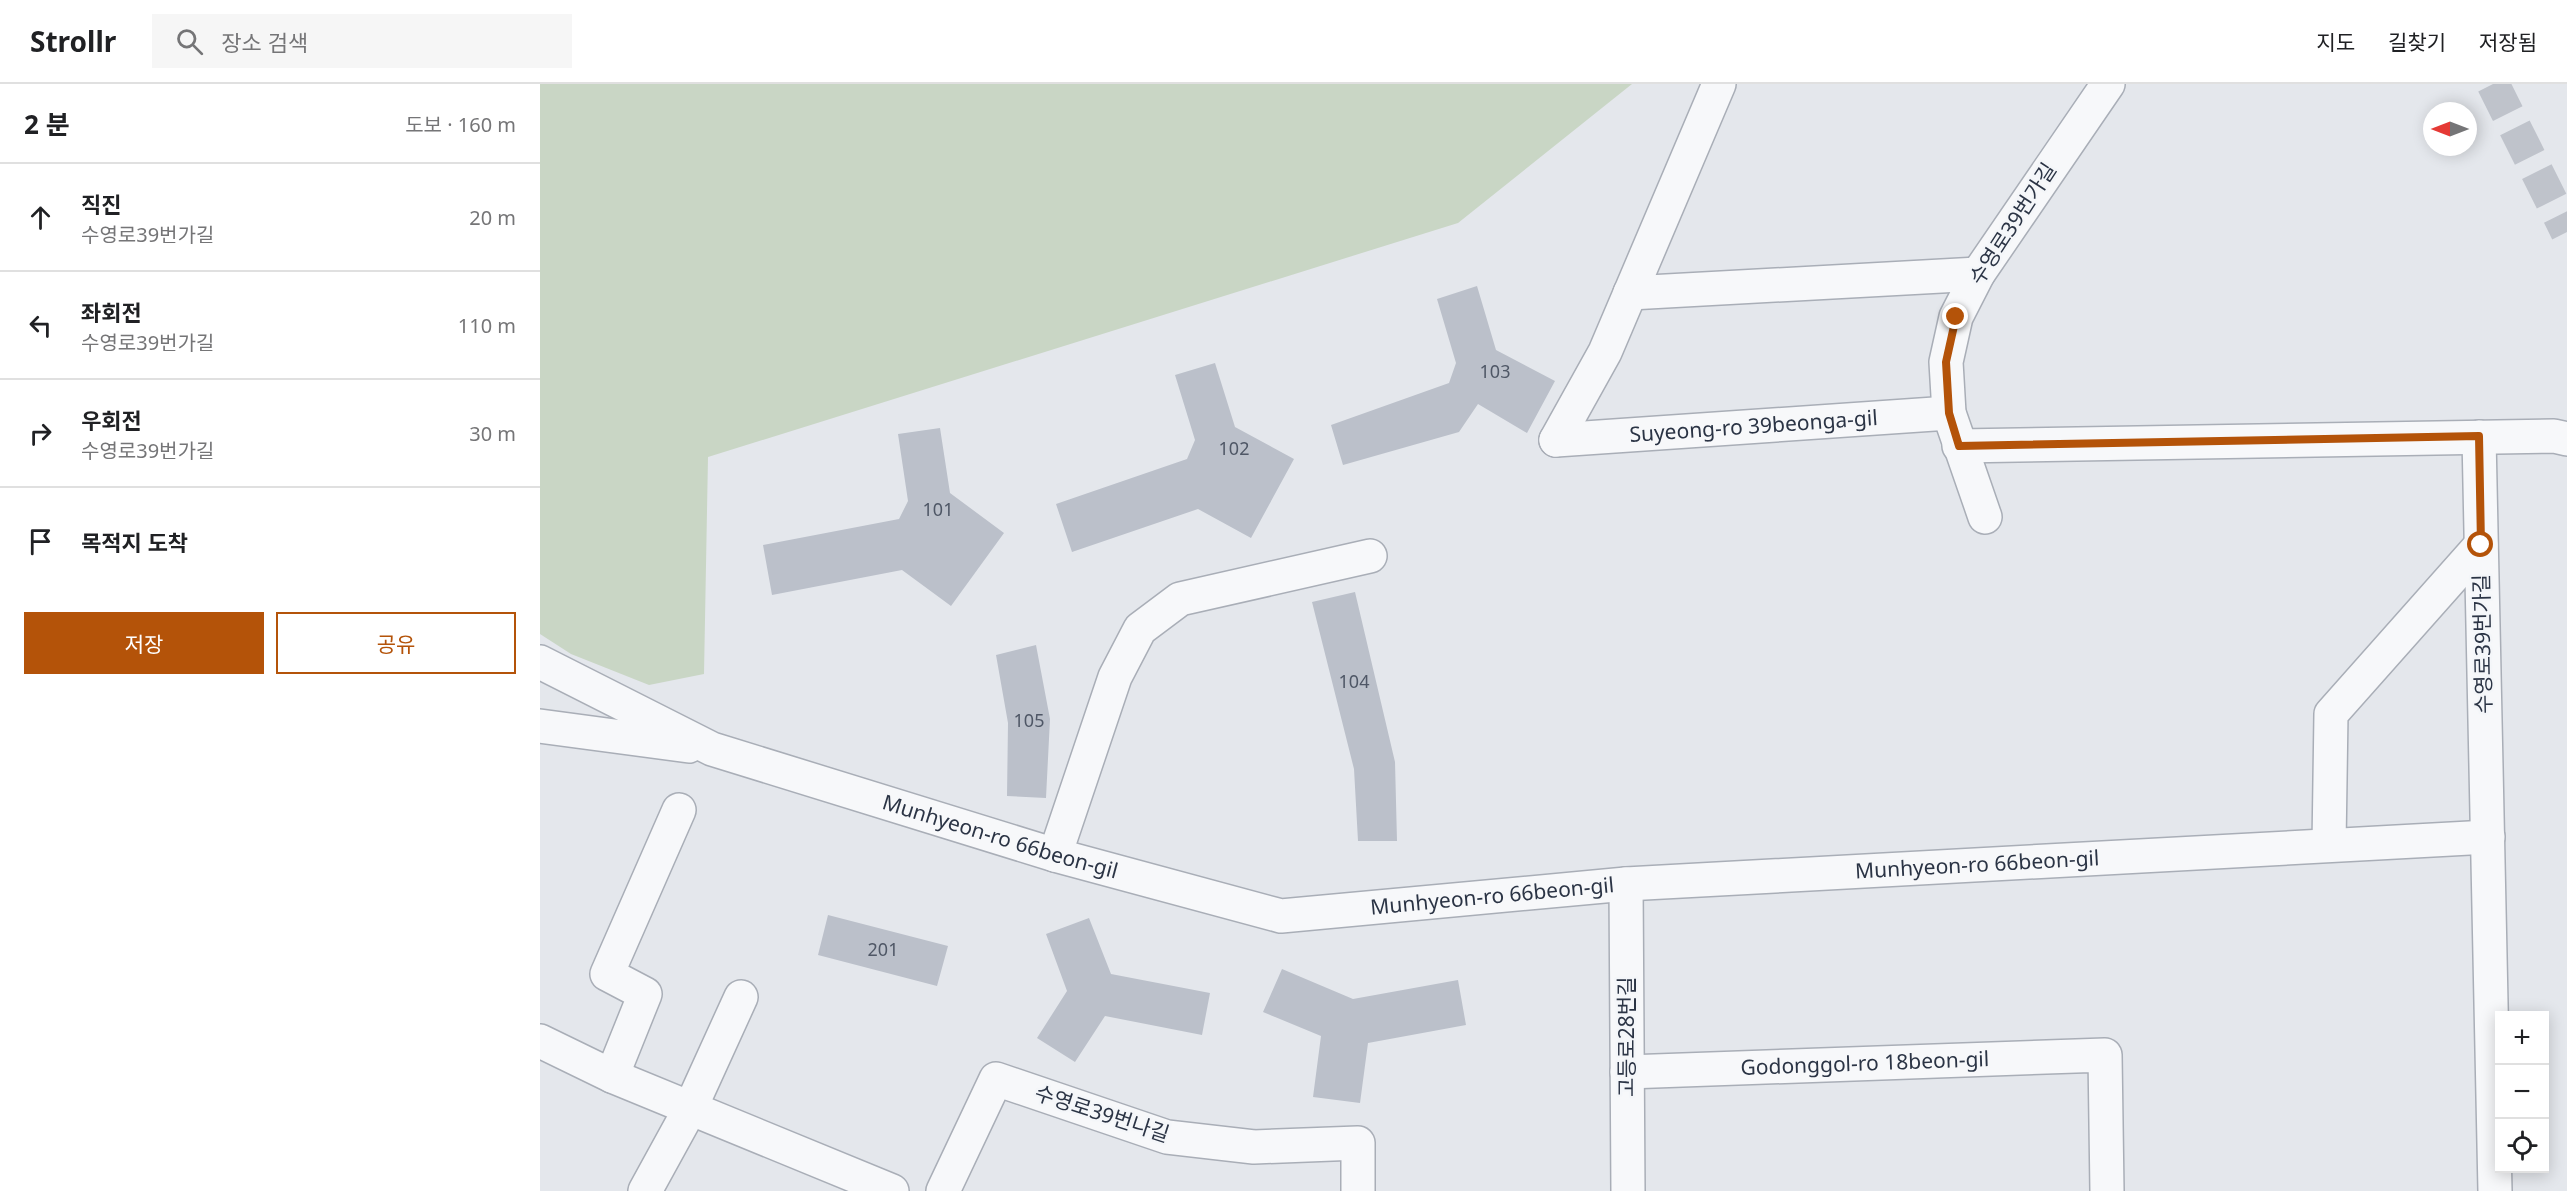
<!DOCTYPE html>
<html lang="ko">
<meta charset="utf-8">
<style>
:root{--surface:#fff;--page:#f6f6f6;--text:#202124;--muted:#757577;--line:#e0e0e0;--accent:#b45309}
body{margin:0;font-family:"Noto Sans","Noto Sans KR",sans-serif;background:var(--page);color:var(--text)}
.controls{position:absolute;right:18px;bottom:18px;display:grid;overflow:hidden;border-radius:0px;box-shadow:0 3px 15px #0003}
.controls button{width:54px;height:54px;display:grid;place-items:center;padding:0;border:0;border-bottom:2px solid var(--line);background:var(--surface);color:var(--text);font:30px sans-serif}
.compass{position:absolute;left:1883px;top:18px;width:54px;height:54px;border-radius:50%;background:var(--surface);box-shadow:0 3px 15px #0003;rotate:270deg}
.stop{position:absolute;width:18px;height:18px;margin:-14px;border:4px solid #b45309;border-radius:50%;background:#fff}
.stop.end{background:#b45309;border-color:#fff;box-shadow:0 2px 6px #0008}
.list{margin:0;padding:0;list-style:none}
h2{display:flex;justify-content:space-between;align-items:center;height:78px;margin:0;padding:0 24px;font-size:26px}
h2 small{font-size:20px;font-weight:400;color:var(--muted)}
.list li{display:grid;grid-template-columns:39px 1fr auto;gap:18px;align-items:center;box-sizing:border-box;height:108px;padding:0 24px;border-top:2px solid var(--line)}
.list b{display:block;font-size:22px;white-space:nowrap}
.list p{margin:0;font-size:20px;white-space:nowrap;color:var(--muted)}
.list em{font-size:20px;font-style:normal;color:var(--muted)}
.actions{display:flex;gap:12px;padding:18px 24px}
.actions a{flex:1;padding:14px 0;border:2px solid var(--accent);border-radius:0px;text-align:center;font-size:21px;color:var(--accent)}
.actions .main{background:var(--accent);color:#fff}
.icon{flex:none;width:33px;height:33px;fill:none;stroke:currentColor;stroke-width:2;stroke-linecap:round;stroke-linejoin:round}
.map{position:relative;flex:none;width:2027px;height:1107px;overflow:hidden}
header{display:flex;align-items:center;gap:36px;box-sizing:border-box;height:84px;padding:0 30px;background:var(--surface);border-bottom:2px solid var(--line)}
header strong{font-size:28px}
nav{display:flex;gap:33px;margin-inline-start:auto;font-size:21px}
.search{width:420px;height:54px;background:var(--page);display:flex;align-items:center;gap:15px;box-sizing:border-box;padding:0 21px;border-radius:0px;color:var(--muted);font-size:22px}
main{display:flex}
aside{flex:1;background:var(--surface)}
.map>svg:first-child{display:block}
.green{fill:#c9d6c5}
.building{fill:#bbc0ca}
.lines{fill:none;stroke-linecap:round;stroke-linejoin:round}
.highway-tunnel{stroke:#bfc3cb;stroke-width:33;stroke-dasharray:33 16;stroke-linecap:butt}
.minor-casing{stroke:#a9aeb7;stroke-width:36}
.minor{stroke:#f7f8fa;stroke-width:33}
.route{stroke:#b45309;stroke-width:8}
.labels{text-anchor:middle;stroke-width:5;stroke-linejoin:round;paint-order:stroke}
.number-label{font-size:18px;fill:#4f5766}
.street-label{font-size:21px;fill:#2b3445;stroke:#f4f6f9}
</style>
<header>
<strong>Strollr</strong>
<div class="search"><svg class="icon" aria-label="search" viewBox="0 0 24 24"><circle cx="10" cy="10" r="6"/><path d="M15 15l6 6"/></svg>장소 검색</div>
<nav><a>지도</a><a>길찾기</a><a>저장됨</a></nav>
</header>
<main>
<aside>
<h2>2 분<small>도보 · 160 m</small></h2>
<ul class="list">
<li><svg class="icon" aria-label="ahead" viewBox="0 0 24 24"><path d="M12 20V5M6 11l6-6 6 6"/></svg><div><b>직진</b><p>수영로39번가길</p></div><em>20 m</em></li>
<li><svg class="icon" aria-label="left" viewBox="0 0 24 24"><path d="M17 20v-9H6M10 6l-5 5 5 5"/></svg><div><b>좌회전</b><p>수영로39번가길</p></div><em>110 m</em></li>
<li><svg class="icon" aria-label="right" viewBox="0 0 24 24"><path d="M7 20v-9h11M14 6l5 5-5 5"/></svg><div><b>우회전</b><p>수영로39번가길</p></div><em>30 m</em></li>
<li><svg class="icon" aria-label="arrive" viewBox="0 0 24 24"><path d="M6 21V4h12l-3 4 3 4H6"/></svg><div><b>목적지 도착</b></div></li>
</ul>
<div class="actions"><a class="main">저장</a><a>공유</a></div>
</aside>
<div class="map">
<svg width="2027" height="1107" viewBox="0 0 2027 1107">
<rect width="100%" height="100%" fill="#e4e7ec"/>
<path class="green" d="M 0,0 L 1092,0 L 918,139 L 168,373 L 164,590 L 109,601 L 31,570 L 0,550 Z"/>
<path class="building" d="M 937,202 L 956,266 L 1015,297 L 987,349 L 938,320 L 919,348 L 803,381 L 791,341 L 909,299 L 916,279 L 897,215 Z
M 675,279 L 695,343 L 754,375 L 711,454 L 658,425 L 532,468 L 516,420 L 647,375 L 655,356 L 635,291 Z
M 400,344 L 410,409 L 464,449 L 411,522 L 362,486 L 232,511 L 223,461 L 359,435 L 368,417 L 358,350 Z
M 815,508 L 855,678 L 857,757 L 818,757 L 814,685 L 772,518 Z
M 496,561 L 510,635 L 506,714 L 467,712 L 468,639 L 456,571 Z
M 288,831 L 408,862 L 397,902 L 278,871 Z
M 549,834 L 571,890 L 670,909 L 662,951 L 565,932 L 535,978 L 497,954 L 527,907 L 506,850 Z
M 742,885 L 813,915 L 918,896 L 926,941 L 828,959 L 820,1019 L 773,1013 L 781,952 L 723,928 Z"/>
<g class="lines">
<path class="highway-tunnel" d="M 1953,0 L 2027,148"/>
<g class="minor-casing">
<g id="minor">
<path d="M 1090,209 L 1438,190"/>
<path d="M 1939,353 L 1955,1107"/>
<path id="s1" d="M 1016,356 L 1409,329"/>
<path d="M 1016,356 L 1065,268 L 1179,0"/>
<path d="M 1419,362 L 2014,352 L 2027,355"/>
<path d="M 1445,433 L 1409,329 L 1406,278 L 1416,233 L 1438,190 L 1568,0"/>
<path id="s2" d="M 0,578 L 172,665 L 515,771 L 741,832 L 1086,800 L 1948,753"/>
<path d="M 0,642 L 149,662"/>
<path d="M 1789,761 L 1791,630 L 1941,461"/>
<path d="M 515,771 L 575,593 L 600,545 L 640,515 L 830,472"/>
<path d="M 1086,800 L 1088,1107"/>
<path d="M 0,957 L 72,992 L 352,1107"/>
<path id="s3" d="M 1087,988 L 1565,971 L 1567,1107"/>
<path d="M 72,992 L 105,910 L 67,890 L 139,726"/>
<path d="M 105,1107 L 150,1025 L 201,913"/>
<path d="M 403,1107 L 456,995 L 627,1053 L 714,1063 L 818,1059 L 818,1107"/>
</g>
</g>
<use href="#minor" class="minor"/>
</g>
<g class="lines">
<path class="route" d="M 1416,233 L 1406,278 L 1409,329 L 1419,362 L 1939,352 L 1941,461"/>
</g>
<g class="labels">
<g class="number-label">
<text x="955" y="294">103</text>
<text x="694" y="371">102</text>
<text x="398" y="432">101</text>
<text x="814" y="604">104</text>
<text x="489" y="643">105</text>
<text x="343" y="872">201</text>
</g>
<g class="street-label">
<text transform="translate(1473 140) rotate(-57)" y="7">수영로39번가길</text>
<text dy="7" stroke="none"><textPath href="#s1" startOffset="198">Suyeong-ro 39beonga-gil</textPath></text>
<text transform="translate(1943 560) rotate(-91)" y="7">수영로39번가길</text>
<text dy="7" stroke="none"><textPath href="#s2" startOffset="494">Munhyeon-ro 66beon-gil</textPath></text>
<text dy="7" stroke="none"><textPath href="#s2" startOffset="1484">Munhyeon-ro 66beon-gil</textPath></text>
<text dy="7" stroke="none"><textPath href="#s2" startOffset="998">Munhyeon-ro 66beon-gil</textPath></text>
<text transform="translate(1087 953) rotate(-90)" y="7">고등로28번길</text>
<text dy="7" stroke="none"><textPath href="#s3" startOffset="238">Godonggol-ro 18beon-gil</textPath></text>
<text transform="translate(562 1030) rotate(18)" y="7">수영로39번나길</text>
</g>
</g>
</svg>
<div class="controls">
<button>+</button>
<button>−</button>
<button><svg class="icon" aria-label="locate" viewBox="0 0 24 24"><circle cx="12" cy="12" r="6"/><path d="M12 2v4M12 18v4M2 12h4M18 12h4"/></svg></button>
</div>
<svg class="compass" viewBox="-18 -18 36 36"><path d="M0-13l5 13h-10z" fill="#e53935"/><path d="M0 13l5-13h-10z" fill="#757577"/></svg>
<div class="stop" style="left:1941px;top:461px"></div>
<div class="stop end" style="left:1416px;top:233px"></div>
</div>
</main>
